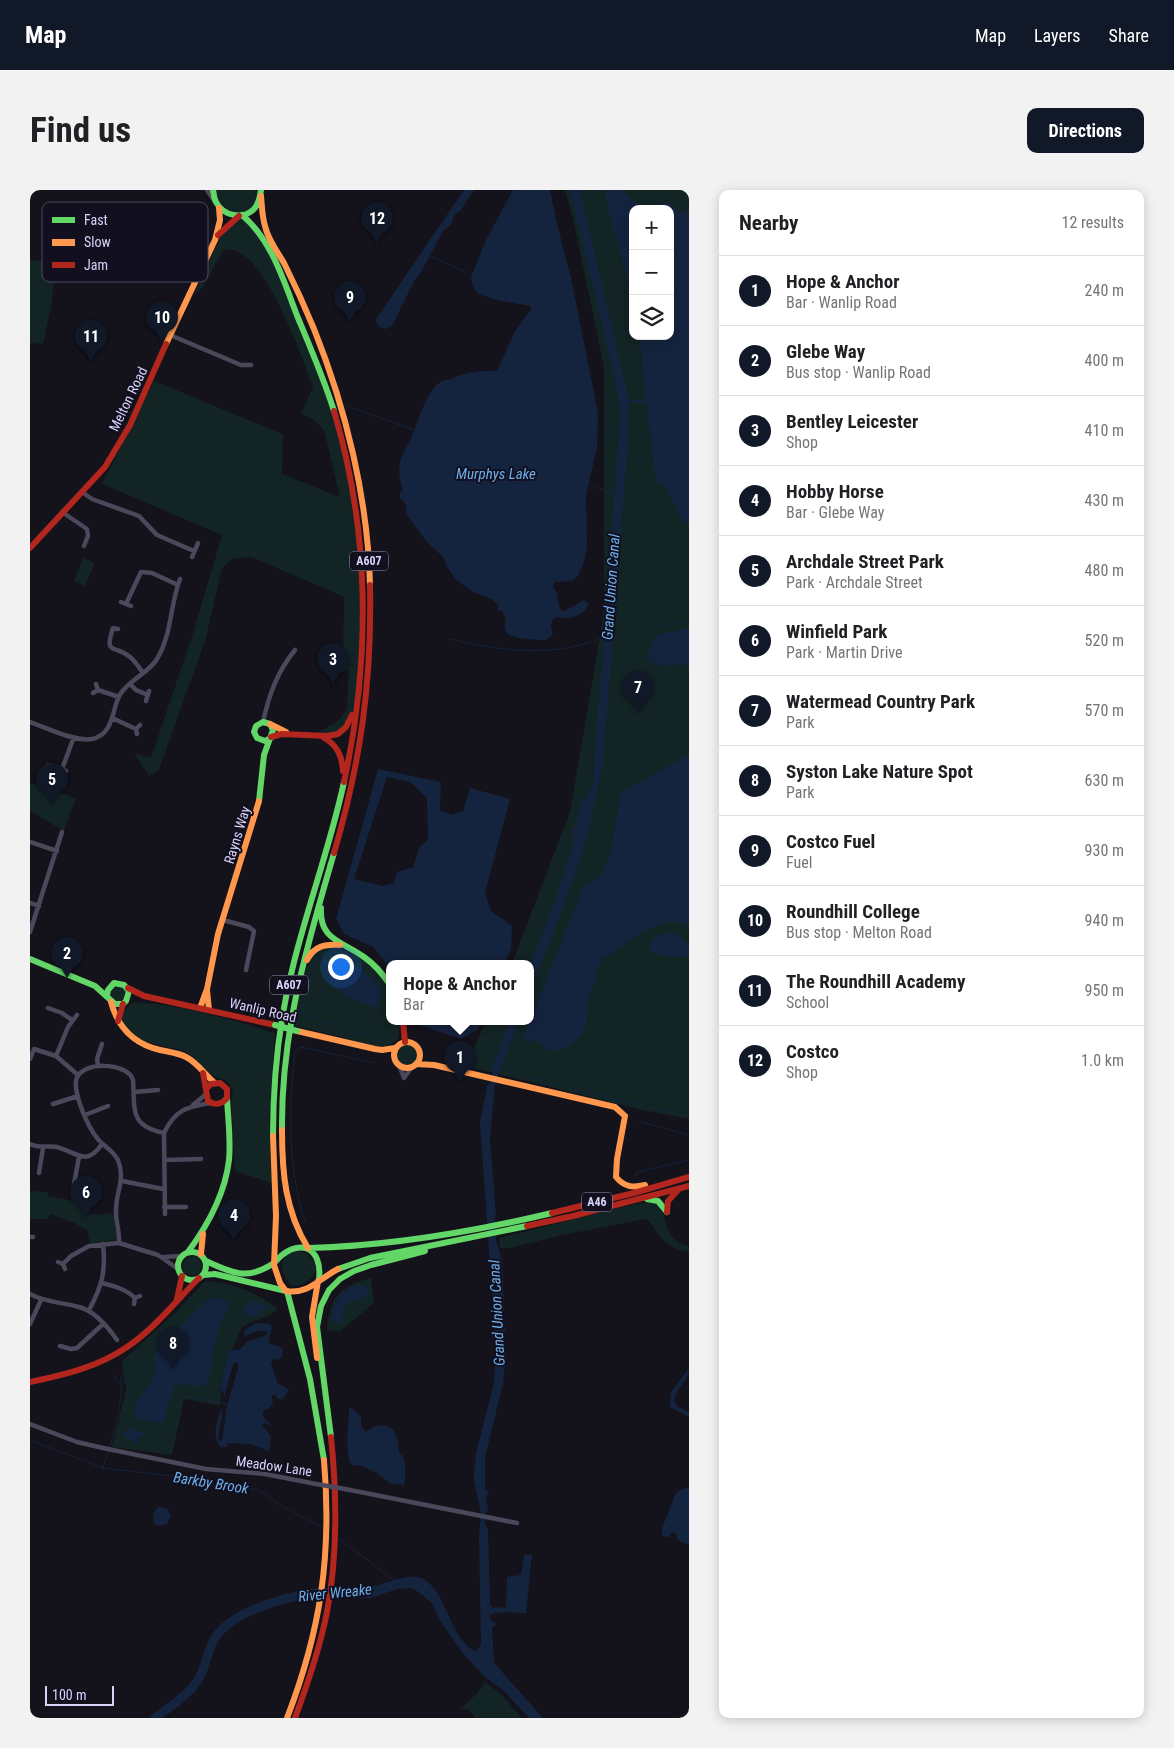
<!DOCTYPE html>
<meta charset="utf-8">
<style>
:root{--surface:#fff;--page:#f2f2f2;--text:#202124;--muted:#757577;--line:#e0e0e0;--accent:#111827}
body{margin:0;font-family:"Roboto Condensed",sans-serif;background:var(--page);color:var(--text)}
.controls{position:absolute;right:15px;top:15px;display:grid;overflow:hidden;border-radius:10px;box-shadow:0 2px 12px #0003}
.controls button{width:45px;height:45px;display:grid;place-items:center;padding:0;border:0;border-bottom:1px solid var(--line);background:var(--surface);color:var(--text);font:25px sans-serif}
.scale{position:absolute;left:15px;bottom:12px;width:69px;box-sizing:border-box;padding-left:5px;border:2px solid #d7d2f9;border-top:0;font-size:14px;line-height:18px;white-space:nowrap;color:#d7d2f9;-webkit-text-stroke:4px #120f1e;paint-order:stroke}
.you{position:absolute;left:310px;top:776px;width:18px;height:18px;margin:-12px;border:4px solid #fff;border-radius:50%;background:#1a73e8;box-shadow:0 0 0 8px #1a73e833}
.badge{display:grid;place-items:center;width:32px;height:32px;border-radius:50%;background:var(--accent);color:#fff;font-size:16px;font-weight:700}
.pin{position:absolute;translate:-50% -41px;filter:drop-shadow(0 1px 2px #0008)}
.pin::after{content:'';position:absolute;top:26px;width:18px;height:15px;background:inherit;clip-path:polygon(0 0,100% 0,50% 100%)}
.popup{position:absolute;left:356px;top:770px;width:148px;height:65px;box-sizing:border-box;display:grid;place-content:center;border-radius:10px;background:var(--surface);filter:drop-shadow(0 1px 4px #0005);font-size:16px;white-space:nowrap;color:var(--muted)}
.popup b{font-size:19px;color:var(--text)}
.popup::after{content:'';position:absolute;left:50%;top:100%;margin-left:-10px;border:10px solid transparent;border-top-color:var(--surface)}
.list{margin:0;padding:0;list-style:none}
h2{display:flex;justify-content:space-between;align-items:center;height:65px;margin:0;padding:0 20px;font-size:21px}
h2 small{font-size:16px;font-weight:400;color:var(--muted)}
.list li{display:grid;grid-template-columns:32px 1fr auto;gap:15px;align-items:center;box-sizing:border-box;height:70px;padding:0 20px;border-top:1px solid var(--line)}
.list b{display:block;font-size:19px;white-space:nowrap}
.list p{margin:0;font-size:16px;white-space:nowrap;color:var(--muted)}
.list em{font-size:16px;font-style:normal;color:var(--muted)}
.icon{flex:none;width:28px;height:28px;fill:none;stroke:currentColor;stroke-width:2;stroke-linecap:round;stroke-linejoin:round}
.map{position:relative;flex:none;width:659px;height:1528px;overflow:hidden;border-radius:10px}
header{display:flex;align-items:center;gap:30px;box-sizing:border-box;height:70px;padding:0 25px;background:var(--accent);color:#fff}
header strong{font-size:24px}
nav{display:flex;gap:28px;margin-inline-start:auto;font-size:18px}
.intro{display:flex;align-items:center;justify-content:space-between;box-sizing:border-box;height:120px;padding:0 30px}
h1{margin:0;font-size:35px}
.button{padding:12px 22px;border-radius:10px;background:var(--accent);color:#fff;font-size:18px;font-weight:700}
main{display:flex;gap:30px;padding:0 30px}
aside{flex:1;background:var(--surface);border-radius:10px;box-shadow:0 2px 12px #0003}
.map>svg:first-child{display:block}
.green{fill:#132424;fill-rule:evenodd}
.water{fill:#15243e;fill-rule:evenodd}
.lines{fill:none;stroke-linecap:round;stroke-linejoin:round}
.stream{stroke:#15243e;stroke-width:1}
.canal{stroke:#15243e;stroke-width:5}
.river{stroke:#15243e;stroke-width:9}
.street{stroke:#4a485a;stroke-width:4.5}
.fast{stroke:#63d668;stroke-width:6}
.slow{stroke:#ff974d;stroke-width:6}
.jam{stroke:#b3261e;stroke-width:6}
.street-bridge{stroke:#4a485a;stroke-width:4.5}
.fast-bridge{stroke:#63d668;stroke-width:6}
.labels{text-anchor:middle;stroke-width:4;stroke-linejoin:round;paint-order:stroke}
.shield{fill:#120f1e;stroke:#9c98b7;stroke-width:1}
.shield-label{font-size:12px;font-weight:bold;fill:#d7d2f9}
.street-label{font-size:14px;fill:#d7d2f9;stroke:#120f1e}
.water-label{font-size:15px;font-style:italic;fill:#6dafeb;stroke:#120f1e}
.key{fill:#120f1e;stroke:#4d4a60;stroke-width:1}
.key-label{font-size:14px;fill:#d7d2f9}
</style>
<header>
<strong>Map</strong>
<nav><a>Map</a><a>Layers</a><a>Share</a></nav>
</header>
<div class="intro"><h1>Find us</h1><a class="button">Directions</a></div>
<main>
<div class="map">
<svg width="659" height="1528" viewBox="0 0 659 1528">
<rect width="100%" height="100%" fill="#14121a"/>
<path class="green" d="M 183,0 L 231,0 L 229,13 L 212,25 L 232,49 L 294,188 L 318,279 L 332,391 L 329,500 L 321,528 L 309,545 L 288,542 C 299,537 314,530 317,517 L 319,481 L 293,478 L 295,473 L 308,476 L 312,473 L 313,469 L 314,407 L 221,367 L 202,369 L 192,378 L 176,448 L 129,580 L 119,586 L 104,563 L 121,568 L 163,443 L 192,345 L 72,294 L 124,191 L 253,244 L 252,284 L 310,307 L 294,240 L 284,230 L 271,223 L 283,197 C 272,169 233,52 195,60 C 183,72 178,98 164,105 L 188,52 L 185,50 L 208,26 L 192,21 Z
M 535,0 L 659,0 L 659,929 L 612,920 L 436,876 L 456,831 L 500,831 L 500,773 L 482,773 L 540,622 L 574,422 L 574,177 L 543,29 ZM 603,19 L 640,19 L 640,146 L 603,146 Z
M 0,70 L 25,72 L 22,113 L 13,154 L 0,153 Z
M 53,368 L 65,373 L 55,396 L 44,391 Z
M 0,593 L 46,608 L 34,641 L 0,621 Z
M 304,757 C 324,762 354,781 360,803 C 362,811 360,822 360,831 L 369,831 C 371,849 367,855 349,857 L 263,835 C 267,819 273,773 285,763 C 290,758 297,757 304,757 Z
M81 804a7 7 0 1 1 14 0a7 7 0 1 1-14 0Z
M 103,812 C 151,814 199,829 245,843 L 239,928 L 242,993 L 205,981 L 201,910 L 203,903 C 201,898 199,893 195,890 C 191,888 187,888 184,886 C 175,880 167,868 157,863 C 137,853 101,857 93,831 C 90,822 96,818 103,812 Z
M364 865a13 13 0 1 1 26 0a13 13 0 1 1-26 0Z
M 0,1001 L 18,1002 L 18,1006 L 53,1013 L 54,1022 L 66,1025 L 83,1023 L 87,1050 L 60,1053 L 57,1040 L 44,1033 L 20,1024 L 18,1029 L 0,1029 Z
M 609,1013 C 614,1013 621,1012 626,1014 C 641,1021 628,1049 659,1056 L 659,1062 C 646,1060 635,1055 628,1044 C 623,1037 622,1033 615,1029 L 533,1045 L 479,1058 L 470,1058 L 469,1048 Z
M 270,1061 C 296,1070 287,1095 262,1096 C 248,1083 247,1062 270,1061 Z
M152 1076a10 10 0 1 1 20 0a10 10 0 1 1-20 0Z
M 341,1088 L 344,1113 L 310,1141 L 297,1140 C 300,1108 308,1096 341,1088 Z
M 180,1091 C 204,1093 230,1104 248,1119 L 238,1126 L 221,1132 L 212,1137 L 203,1158 L 199,1159 L 190,1198 L 191,1202 L 190,1216 L 154,1209 L 142,1265 L 82,1257 L 97,1195 L 94,1194 L 92,1171 L 147,1121 L 174,1092 Z
M 454,1492 L 469,1502 L 492,1528 L 445,1528 C 442,1522 437,1518 431,1519 C 438,1510 451,1503 454,1492 Z"/>
<path class="water" d="M 434,0 L 444,0 L 431,20 L 424,25 L 421,35 L 414,40 L 390,84 L 384,91 L 362,136 L 356,139 L 351,138 L 347,134 L 346,129 Z
M 483,0 L 520,0 L 527,34 L 541,88 L 568,223 L 567,258 L 556,305 L 557,355 L 554,372 L 548,386 L 542,391 L 525,392 L 523,397 L 527,403 L 529,416 L 531,420 L 535,421 L 554,410 L 559,414 C 553,427 539,430 526,427 C 519,432 521,437 523,444 L 516,450 C 508,450 482,449 477,443 C 473,439 475,433 476,428 L 471,420 L 467,421 L 469,415 L 461,409 L 443,402 L 426,390 L 415,373 L 414,368 L 396,351 L 380,329 L 376,323 L 376,317 L 373,310 L 370,309 L 370,303 L 373,300 C 370,291 368,282 370,273 C 372,263 377,257 381,248 C 388,232 395,204 409,193 C 414,189 419,190 424,188 C 438,181 450,181 465,181 L 468,179 L 484,143 L 501,119 L 500,116 L 467,110 L 448,104 C 443,99 442,94 441,87 L 456,50 Z
M 540,0 L 550,0 L 599,210 L 615,210 L 610,146 L 640,146 L 640,19 L 603,19 L 603,111 L 577,14 L 575,0 L 592,0 L 609,15 L 622,17 L 636,12 L 643,15 L 648,20 L 659,23 L 659,336 L 650,326 L 637,298 L 626,291 L 616,213 L 599,212 L 598,251 L 573,577 C 565,603 563,630 555,655 C 539,705 519,754 500,803 L 500,776 L 529,700 L 544,652 L 542,640 C 548,635 546,631 548,624 C 551,614 557,602 564,595 L 564,566 L 576,428 L 590,221 L 584,186 Z
M 659,439 L 659,478 L 655,474 C 642,474 627,480 618,469 C 619,458 621,452 627,444 Z
M 659,564 L 659,735 C 632,721 594,755 572,770 L 568,776 L 564,795 L 558,811 L 555,842 L 541,855 L 526,861 L 520,861 L 512,856 L 512,854 L 502,850 L 499,852 L 493,848 L 554,696 L 571,686 L 580,664 L 591,603 Z
M 348,579 L 411,592 L 410,620 L 421,625 L 433,621 L 440,598 L 480,609 L 455,703 L 461,721 L 482,736 L 481,759 L 475,773 L 360,773 L 360,778 L 343,757 L 314,744 L 306,729 ZM 357,587 L 380,592 L 397,608 L 398,649 L 389,658 L 383,677 L 367,682 L 364,693 L 353,696 L 324,689 Z
M 642,743 L 648,745 L 659,756 L 659,766 C 649,768 627,767 619,760 L 619,755 L 627,745 Z
M 312,767 C 330,775 341,786 352,802 L 346,817 L 343,817 L 321,809 L 300,794 L 296,776 L 292,773 L 294,771 Z
M 389,831 L 452,831 L 448,839 L 432,849 L 391,836 Z
M 479,831 L 489,831 L 465,894 L 460,949 L 466,1024 L 465,1027 L 466,1050 L 472,1071 L 476,1167 L 473,1193 L 455,1268 L 455,1299 L 459,1303 L 456,1306 L 458,1320 L 455,1323 L 455,1335 L 458,1338 L 460,1413 L 461,1416 L 465,1419 L 465,1423 L 460,1425 L 460,1430 L 467,1434 L 462,1438 L 464,1473 L 513,1528 L 499,1528 L 472,1499 L 456,1488 L 434,1465 L 409,1429 L 402,1414 L 393,1405 L 387,1401 L 381,1398 L 367,1399 L 341,1408 L 283,1407 L 276,1408 L 274,1401 C 296,1394 321,1401 343,1396 C 357,1393 373,1385 388,1387 C 393,1388 397,1391 401,1395 C 418,1414 422,1447 444,1461 L 447,1460 L 451,1455 L 449,1348 L 451,1323 L 444,1291 L 444,1281 L 446,1263 L 464,1193 L 466,1160 L 450,932 L 457,896 C 461,893 464,883 462,878 Z
M 326,1095 L 335,1096 L 339,1101 L 336,1107 C 320,1112 314,1111 312,1131 L 306,1134 L 301,1129 C 305,1111 309,1102 326,1095 Z
M 187,1108 L 200,1113 L 200,1116 C 184,1138 184,1165 178,1191 L 175,1195 L 168,1196 L 148,1194 L 145,1196 L 133,1232 L 128,1233 L 105,1227 C 101,1214 116,1201 122,1191 C 127,1182 122,1172 126,1162 L 170,1116 L 180,1109 Z
M 221,1111 L 231,1113 L 241,1118 L 240,1120 L 236,1118 L 230,1122 L 228,1126 L 221,1127 L 214,1122 L 214,1120 Z
M 226,1133 L 240,1134 L 242,1138 L 239,1147 L 240,1154 L 248,1156 L 253,1159 L 252,1167 L 248,1170 L 243,1169 L 241,1174 L 248,1194 L 254,1196 L 259,1200 L 252,1210 L 248,1208 L 245,1205 L 241,1205 L 243,1212 L 241,1217 L 233,1221 L 233,1227 L 242,1236 L 234,1233 L 232,1235 L 241,1246 L 239,1261 L 220,1254 L 198,1253 L 196,1257 L 191,1257 C 181,1247 187,1233 190,1221 L 192,1221 C 193,1231 187,1240 189,1250 L 192,1251 L 197,1216 L 208,1178 L 208,1174 L 204,1172 L 195,1203 L 197,1208 L 190,1198 L 199,1159 L 209,1160 L 217,1152 L 237,1145 L 237,1142 C 230,1139 222,1142 216,1146 L 213,1144 L 215,1140 Z
M 659,1178 C 659,1191 646,1198 644,1211 L 648,1217 L 659,1222 L 659,1227 L 640,1217 L 641,1202 Z
M 319,1218 L 322,1218 L 331,1226 L 331,1236 L 336,1242 C 345,1233 360,1232 366,1245 C 369,1250 368,1255 369,1260 C 370,1266 370,1262 373,1267 C 376,1274 376,1288 374,1295 L 359,1293 L 347,1283 L 332,1276 L 323,1275 L 319,1272 L 317,1253 Z
M 99,1238 L 110,1242 L 115,1242 L 115,1245 L 108,1248 L 107,1254 L 93,1245 L 92,1243 L 97,1242 Z
M 659,1298 L 659,1355 L 648,1350 L 645,1343 L 643,1342 L 639,1347 L 632,1346 L 632,1338 L 646,1303 L 652,1299 Z
M 129,1317 C 136,1317 138,1319 141,1325 L 137,1334 L 129,1336 L 124,1334 L 123,1325 L 126,1319 Z
M 494,1365 L 502,1365 L 496,1423 L 474,1422 L 476,1416 L 477,1387 L 490,1385 L 492,1382 Z"/>
<g class="lines">
<path class="stream" d="M 400,66 L 436,82
M 320,217 L 384,240
M 559,294 L 566,297
M 568,298 L 582,302
M 600,306 L 630,319 C 637,334 641,362 659,364
M 614,439 L 659,430
M 589,445 L 609,440
M 421,449 C 465,460 516,467 560,452
M 564,451 L 568,449
M 296,764 L 291,766 L 288,770 L 273,815 L 273,823 L 277,826 L 353,850
M 282,810 L 300,794
M 480,882 L 512,890
M 518,892 L 540,897
M 545,899 L 612,916
M 617,917 L 659,927
M 608,931 L 659,945
M 606,986 L 606,983 L 612,981 L 659,970
M 275,1032 C 258,976 258,920 265,862 L 271,857 L 345,873
M 85,1185 L 86,1191 L 91,1193
M 0,1250 L 73,1278 L 141,1286 L 178,1295 L 219,1298 L 228,1300 L 234,1303 L 248,1314 L 294,1338
M 141,1263 L 152,1207 L 158,1206 L 198,1214
M 73,1277 C 82,1252 94,1211 91,1185
M 307,1347 L 364,1390"/>
<path class="canal" d="M 459,1420 L 475,1420"/>
<path class="river" d="M 125,1528 C 139,1517 159,1505 168,1490 C 176,1477 177,1462 184,1450 C 199,1422 257,1406 287,1403"/>
<path class="street" d="M 177,0 L 183,9
M 140,145 L 211,175 L 221,175
M 52,302 L 62,309 L 109,326 L 127,345 L 164,361
M 32,322 L 57,339 L 58,346 L 54,356
M 162,367 L 168,353
M 91,412 L 101,416
M 96,414 L 111,382 L 122,383 L 148,395
M 88,439 L 83,438 C 74,466 84,454 100,467 C 105,471 109,477 113,483
M 100,494 L 106,500 L 118,505
M 68,500 L 89,507
M 63,503 L 68,500 L 66,494
M 116,511 L 119,501
M 82,528 L 106,539
M 0,532 C 17,538 45,552 62,549 C 83,545 82,521 89,506 C 98,490 118,484 127,469 C 142,444 140,415 150,389
M 233,532 C 239,505 247,482 265,460
M 107,544 L 106,539 L 110,535
M 18,575 L 36,581
M 32,579 L 44,547
M 0,652 L 27,661
M 0,713 L 9,716
M 193,730 L 219,737 L 224,741 L 216,780
M 0,742 L 32,642
M 18,818 L 32,823 L 42,830
M 26,866 L 38,837 L 47,825
M 0,869 L 4,859 L 26,866 L 48,885
M 68,875 L 67,869 L 72,854
M 369,875 L 374,888
M 374,888 L 382,877
M 104,902 L 128,900
M 23,914 L 48,906
M 163,915 L 175,905
M 55,925 L 78,916
M 0,954 C 10,959 18,955 27,957 C 48,963 56,977 72,954
M 135,970 L 171,969
M 9,983 L 13,958
M 92,991 L 133,999
M 44,994 L 49,967
M 134,1017 L 156,1017
M 135,1024 L 134,943 C 145,920 156,917 180,913
M 0,1047 L 3,1047
M 89,1053 C 90,1042 86,1033 86,1023 C 85,1003 96,990 88,970 C 83,960 73,956 67,948 C 58,937 44,905 46,891 C 49,870 98,872 103,890 C 105,919 99,936 134,943
M 133,1067 L 151,1066
M 28,1072 L 33,1074 L 35,1079
M 33,1074 L 41,1066 L 59,1056 L 89,1053 L 128,1065 L 148,1079
M 72,1093 C 84,1096 96,1099 105,1108
M 0,1104 C 16,1113 32,1112 49,1117 C 65,1121 78,1137 87,1150
M 104,1114 L 105,1108 L 110,1106
M 59,1120 C 72,1096 76,1082 73,1054
M 0,1134 L 11,1110
M 30,1156 L 41,1159 L 47,1158 L 73,1134
M 0,1234 L 47,1252 L 73,1258 L 176,1279 L 235,1284 L 286,1294
M 315,1299 L 487,1333"/>
<path class="fast" d="M 183,0 C 184,4 184,9 186,12 C 193,26 213,30 224,19 C 229,14 230,7 231,0
M 212,25 C 242,50 254,92 268,128 C 281,159 294,189 304,221
M 229,611 L 234,565 L 243,540 L 240,534 L 233,532 L 226,536 L 224,542 L 227,548 L 235,551 L 241,548
M 291,718 C 289,750 312,751 334,767 C 344,774 353,784 360,795
M 0,769 L 65,796 L 85,814 L 93,814 L 96,811 L 99,801 L 94,795 L 84,793 L 78,800 L 77,806
M 252,940 C 251,841 277,756 304,663
M 243,946 C 243,888 249,829 264,772 C 279,712 301,653 314,592
M 617,1009 L 628,1011 L 637,1022
M 279,1058 C 361,1056 442,1042 522,1023
M148 1076a14 14 0 1 1 28 0a14 14 0 1 1-28 0Z
M 158,1062 C 178,1035 195,1005 199,970 C 201,950 198,929 197,908
M 176,1071 C 203,1083 217,1091 244,1073
M 245,1072 C 267,1047 293,1055 289,1090
M 308,1079 L 340,1068 L 497,1036
M 173,1085 L 185,1084 L 256,1101
M 257,1101 L 280,1189 L 294,1270
M 301,1247 L 287,1137 L 291,1116 L 299,1100 L 310,1089 L 324,1081 L 341,1075 L 395,1061"/>
<path class="slow" d="M 231,6 C 232,16 232,26 235,36 C 238,50 247,61 254,73 C 265,95 275,117 284,139 C 316,219 338,309 340,395
M 136,154 L 185,50 L 190,30 L 189,18
M 240,534 L 256,542
M 277,770 C 284,756 295,754 310,755
M 177,800 L 179,820
M 81,812 C 88,838 104,854 130,860 C 139,862 148,863 156,867 C 168,873 175,885 185,893
M 170,818 L 177,799 L 188,744 L 229,611
M 267,841 L 345,859 L 352,860 L 365,858
M364 865a13 13 0 1 1 26 0a13 13 0 1 1-26 0Z
M 386,874 L 404,875 L 585,917 L 595,926
M 595,926 L 587,969 L 586,987 C 594,997 603,998 615,995
M 252,940 C 252,982 255,1021 278,1058
M 243,946 L 246,1026 L 244,1075 L 250,1093 L 256,1101 C 278,1105 290,1088 308,1079
M 171,1064 L 173,1044
M 287,1168 L 282,1127 L 288,1091
M 257,1528 C 291,1440 302,1364 294,1270"/>
<path class="jam" d="M 188,45 L 209,26
M 304,221 C 340,342 341,469 314,592
M 0,358 L 75,277 L 100,235 L 136,154
M 241,547 L 252,544 L 298,546 L 308,544 L 316,537 L 322,525
M 293,547 C 307,555 312,565 313,581
M 304,663 C 331,571 342,491 340,395
M 98,798 L 114,806 L 245,835
M 88,831 L 93,814
M 373,831 L 375,852
M 173,883 L 178,911 C 185,916 192,914 197,908 L 197,899 L 190,893 L 181,894 L 176,899
M 637,1022 L 638,1011 L 648,1000
M 522,1023 L 604,1003 L 659,987
M 497,1036 L 543,1026 L 659,996
M 147,1109 L 152,1086
M 0,1192 C 34,1185 68,1177 97,1157 C 124,1139 146,1111 169,1088
M 265,1528 C 278,1493 290,1458 297,1422 C 308,1364 307,1305 301,1247"/>
<path class="street-bridge" d="M 286,1294 L 315,1299"/>
<path class="fast-bridge" d="M 245,835 L 267,841"/>
</g>
<g class="labels">
<g class="shield">
<rect x="320" y="361.5" width="38" height="19" rx="4"/>
<rect x="240" y="785.5" width="38" height="19" rx="4"/>
<rect x="552" y="1002.5" width="30" height="19" rx="4"/>
</g>
<g class="shield-label">
<text x="339" y="375">A607</text>
<text x="259" y="799">A607</text>
<text x="567" y="1016">A46</text>
</g>
<g class="street-label">
<text transform="translate(98 209) rotate(-64)" y="5">Melton Road</text>
<text transform="translate(207 645) rotate(-73)" y="5">Rayns Way</text>
<text transform="translate(233 820) rotate(13)" y="5">Wanlip Road</text>
<text transform="translate(244 1276) rotate(8)" y="5">Meadow Lane</text>
</g>
<g class="water-label">
<text x="466" y="289">Murphys Lake</text>
<text transform="translate(581 397) rotate(-86)" y="5">Grand Union Canal</text>
<text transform="translate(467 1123) rotate(-93)" y="5">Grand Union Canal</text>
<text transform="translate(181 1293) rotate(9)" y="5">Barkby Brook</text>
<text transform="translate(305 1403) rotate(-6)" y="5">River Wreake</text>
</g>
</g>
<rect x="12" y="12" width="166" height="80" rx="8" class="key"/>
<rect x="22" y="27" width="23" height="6" fill="#63d668"/>
<rect x="22" y="49" width="23" height="7" fill="#ff974d"/>
<rect x="22" y="72" width="23" height="6" fill="#b3261e"/>
<g class="key-label">
<text x="54" y="35">Fast</text>
<text x="54" y="57">Slow</text>
<text x="54" y="80">Jam</text>
</g>
</svg>
<div class="controls">
<button>+</button>
<button>−</button>
<button><svg class="icon" aria-label="layers" viewBox="0 0 24 24"><path d="M12 4l9 5-9 5-9-5zM3 14l9 5 9-5"/></svg></button>
</div>
<div class="scale">100 m</div>
<div class="you"></div>
<div class="pin badge" style="left:430px;top:892px">1</div>
<div class="popup"><b>Hope &amp; Anchor</b>Bar</div>
<div class="pin badge" style="left:37px;top:788px">2</div>
<div class="pin badge" style="left:303px;top:494px">3</div>
<div class="pin badge" style="left:204px;top:1050px">4</div>
<div class="pin badge" style="left:22px;top:614px">5</div>
<div class="pin badge" style="left:56px;top:1027px">6</div>
<div class="pin badge" style="left:608px;top:522px">7</div>
<div class="pin badge" style="left:143px;top:1178px">8</div>
<div class="pin badge" style="left:320px;top:132px">9</div>
<div class="pin badge" style="left:132px;top:152px">10</div>
<div class="pin badge" style="left:61px;top:171px">11</div>
<div class="pin badge" style="left:347px;top:53px">12</div>
</div>
<aside>
<h2>Nearby<small>12 results</small></h2>
<ul class="list">
<li><span class="badge">1</span><div><b>Hope &amp; Anchor</b><p>Bar · Wanlip Road</p></div><em>240 m</em></li>
<li><span class="badge">2</span><div><b>Glebe Way</b><p>Bus stop · Wanlip Road</p></div><em>400 m</em></li>
<li><span class="badge">3</span><div><b>Bentley Leicester</b><p>Shop</p></div><em>410 m</em></li>
<li><span class="badge">4</span><div><b>Hobby Horse</b><p>Bar · Glebe Way</p></div><em>430 m</em></li>
<li><span class="badge">5</span><div><b>Archdale Street Park</b><p>Park · Archdale Street</p></div><em>480 m</em></li>
<li><span class="badge">6</span><div><b>Winfield Park</b><p>Park · Martin Drive</p></div><em>520 m</em></li>
<li><span class="badge">7</span><div><b>Watermead Country Park</b><p>Park</p></div><em>570 m</em></li>
<li><span class="badge">8</span><div><b>Syston Lake Nature Spot</b><p>Park</p></div><em>630 m</em></li>
<li><span class="badge">9</span><div><b>Costco Fuel</b><p>Fuel</p></div><em>930 m</em></li>
<li><span class="badge">10</span><div><b>Roundhill College</b><p>Bus stop · Melton Road</p></div><em>940 m</em></li>
<li><span class="badge">11</span><div><b>The Roundhill Academy</b><p>School</p></div><em>950 m</em></li>
<li><span class="badge">12</span><div><b>Costco</b><p>Shop</p></div><em>1.0 km</em></li>
</ul>
</aside>
</main>
